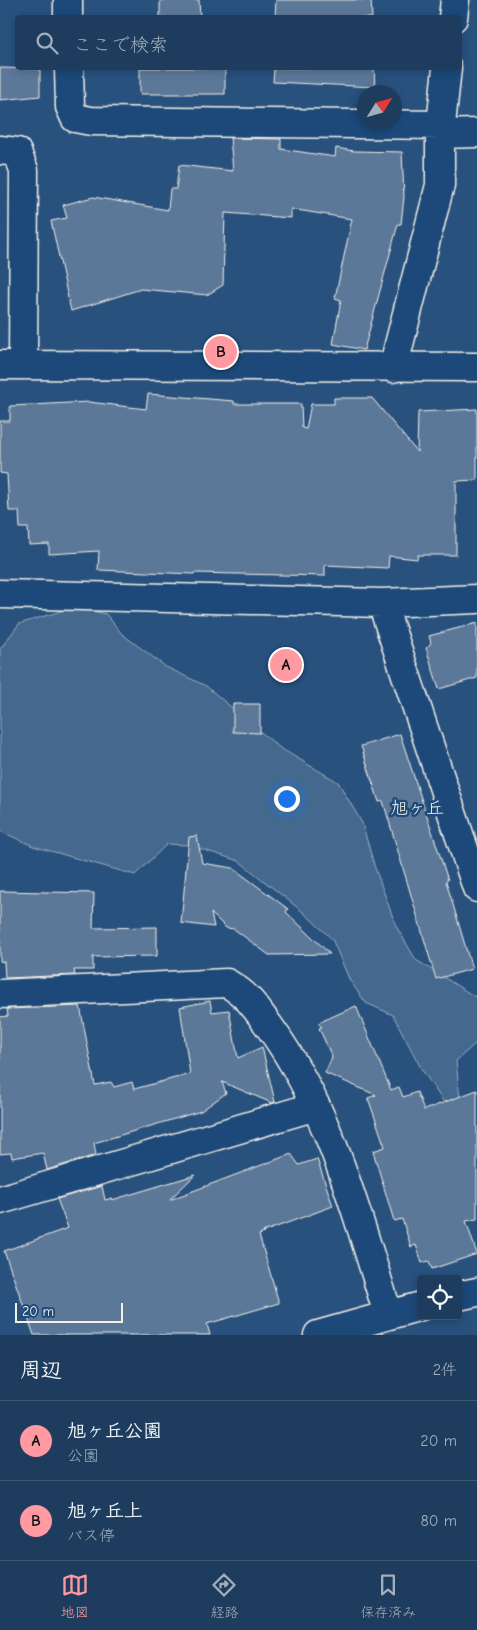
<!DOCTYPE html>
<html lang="ja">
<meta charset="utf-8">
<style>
:root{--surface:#1e3d5e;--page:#2b4867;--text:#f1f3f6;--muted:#a1aebc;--line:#3c5673;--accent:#ff9aa2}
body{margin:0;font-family:"Comic Neue","Klee One",sans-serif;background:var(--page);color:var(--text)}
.controls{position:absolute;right:15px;bottom:15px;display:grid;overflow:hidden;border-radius:5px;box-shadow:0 2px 8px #0003}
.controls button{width:45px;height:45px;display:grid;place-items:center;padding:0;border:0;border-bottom:1px solid var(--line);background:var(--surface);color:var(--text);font:25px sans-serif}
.compass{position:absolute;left:357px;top:85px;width:45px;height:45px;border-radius:50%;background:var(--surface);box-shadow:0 2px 8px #0003;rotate:53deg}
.scale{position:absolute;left:15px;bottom:12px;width:108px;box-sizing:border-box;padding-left:5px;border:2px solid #f4f1e8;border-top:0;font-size:14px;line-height:18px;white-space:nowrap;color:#f4f1e8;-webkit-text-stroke:4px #1f4a7a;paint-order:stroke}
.you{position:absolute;left:286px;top:798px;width:18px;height:18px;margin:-12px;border:4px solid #fff;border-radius:50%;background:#1a73e8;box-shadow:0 0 0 8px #1a73e833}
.badge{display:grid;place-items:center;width:32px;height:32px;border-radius:50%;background:var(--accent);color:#111;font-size:16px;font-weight:700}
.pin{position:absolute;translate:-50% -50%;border:2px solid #fff;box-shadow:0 1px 5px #0006}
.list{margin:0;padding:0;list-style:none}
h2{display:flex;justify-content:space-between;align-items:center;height:65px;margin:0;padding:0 20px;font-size:21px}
h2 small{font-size:16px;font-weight:400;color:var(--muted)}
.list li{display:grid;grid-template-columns:32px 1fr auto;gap:15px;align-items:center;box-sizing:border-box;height:80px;padding:0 20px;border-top:1px solid var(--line)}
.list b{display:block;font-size:19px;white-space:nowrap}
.list p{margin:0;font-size:16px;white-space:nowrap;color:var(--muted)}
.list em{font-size:16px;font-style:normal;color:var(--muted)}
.icon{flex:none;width:28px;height:28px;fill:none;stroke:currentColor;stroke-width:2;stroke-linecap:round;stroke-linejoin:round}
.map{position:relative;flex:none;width:477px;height:1335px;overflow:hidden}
.search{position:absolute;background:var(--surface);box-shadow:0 2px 8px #0003;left:15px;right:15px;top:15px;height:55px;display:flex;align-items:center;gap:12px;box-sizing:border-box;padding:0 18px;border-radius:5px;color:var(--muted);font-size:19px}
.sheet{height:225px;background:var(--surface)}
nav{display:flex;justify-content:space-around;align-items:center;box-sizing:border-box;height:70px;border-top:1px solid var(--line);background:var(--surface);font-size:14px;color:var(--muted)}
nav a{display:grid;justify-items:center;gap:2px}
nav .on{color:var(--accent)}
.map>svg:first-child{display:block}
.green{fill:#45688e;stroke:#9cacbb}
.building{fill:#5b7899;stroke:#f4f1e8}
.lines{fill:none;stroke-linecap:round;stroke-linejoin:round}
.minor-casing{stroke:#f4f1e8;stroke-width:31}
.minor{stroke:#1f4a7a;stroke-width:28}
.labels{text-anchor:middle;stroke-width:5;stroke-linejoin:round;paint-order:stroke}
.quarter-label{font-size:18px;fill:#f4f1e8;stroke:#1f4a7a}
</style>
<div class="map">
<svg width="477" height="1335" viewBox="0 0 477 1335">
<rect width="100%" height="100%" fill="#28517e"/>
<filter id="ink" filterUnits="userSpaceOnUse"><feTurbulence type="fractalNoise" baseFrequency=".02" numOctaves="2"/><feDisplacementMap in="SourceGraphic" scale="10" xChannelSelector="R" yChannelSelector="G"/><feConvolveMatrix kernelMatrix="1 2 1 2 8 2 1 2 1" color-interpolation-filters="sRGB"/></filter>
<g filter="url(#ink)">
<path class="green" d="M 74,607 L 106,614 L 122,634 L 166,667 L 206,686 L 280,748 L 338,782 L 362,823 L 375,868 L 396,926 L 416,960 L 477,998 L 477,1042 L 456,1061 L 460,1099 L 445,1104 L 422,1070 L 393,1015 L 366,1003 L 350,981 L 332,939 L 303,912 L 239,861 L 188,845 L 167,844 L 135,875 L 33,846 L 0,831 L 0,649 L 19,624 Z"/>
<path class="building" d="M 160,0 L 199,0 L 200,18 L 160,18 Z
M 276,0 L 371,0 L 372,18 L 275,18 Z
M 0,68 L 40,69 L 40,96 L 0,100 Z
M 140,68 L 225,68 L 225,94 L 140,94 Z
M 274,68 L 374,68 L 375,87 L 273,82 Z
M 230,138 L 281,139 L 281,149 L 335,157 L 336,148 L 354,151 L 402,152 L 404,197 L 401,224 L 398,224 L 364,350 L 333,344 L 341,300 L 335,298 L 352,219 L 291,209 L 291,218 L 225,213 L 223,285 L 207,295 L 141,289 L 71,311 L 51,221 L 67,218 L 63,205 L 93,197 L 168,210 L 170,189 L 176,189 L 179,165 L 233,171 Z
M 148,394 L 234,401 L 234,404 L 301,404 L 302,428 L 306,429 L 311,404 L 334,404 L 334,398 L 372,398 L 417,452 L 418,412 L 477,409 L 477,480 L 456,481 L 456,555 L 418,555 L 417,559 L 389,556 L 388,568 L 325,565 L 325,576 L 194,573 L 194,574 L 98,570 L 99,551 L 49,554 L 49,544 L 29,545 L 28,528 L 20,528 L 19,511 L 9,511 L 7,474 L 0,473 L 0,421 L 10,421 L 10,406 L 89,402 L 146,409 Z
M 477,623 L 477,678 L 439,689 L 426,648 L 431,643 L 429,636 Z
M 233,704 L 260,704 L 260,733 L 233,732 Z
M 400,734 L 448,880 L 446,881 L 472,969 L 436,979 L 383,801 L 379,802 L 361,746 Z
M 197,836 L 202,863 L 233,868 L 288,909 L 286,912 L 330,954 L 269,955 L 234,929 L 226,928 L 211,913 L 214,927 L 181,923 L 189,837 Z
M 0,891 L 94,893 L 93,928 L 157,927 L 157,956 L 93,957 L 93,970 L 74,970 L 75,975 L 5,978 L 4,962 L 0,961 Z
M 210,1001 L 212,1012 L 229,1010 L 238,1058 L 262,1047 L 275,1102 L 272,1103 L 222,1082 L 226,1093 L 201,1111 L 94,1143 L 96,1155 L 47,1170 L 43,1153 L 12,1158 L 11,1153 L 0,1154 L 0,1017 L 8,1016 L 7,1009 L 80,1006 L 95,1085 L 111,1082 L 114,1087 L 132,1082 L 134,1089 L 190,1074 L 180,1007 Z
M 356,1006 L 391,1090 L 399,1087 L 403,1097 L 417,1092 L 424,1110 L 477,1090 L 477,1219 L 466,1221 L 477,1254 L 432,1269 L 429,1261 L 422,1263 L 416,1245 L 411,1247 L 402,1219 L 394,1221 L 373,1151 L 385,1147 L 368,1098 L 376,1095 L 325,1073 L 332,1057 L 319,1028 L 322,1027 L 318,1023 Z
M 291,1154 L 299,1165 L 317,1159 L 333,1206 L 263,1232 L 264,1233 L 259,1235 L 279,1303 L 207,1324 L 210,1335 L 34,1335 L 4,1251 L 68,1228 L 57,1199 L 102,1186 L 105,1200 L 112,1198 L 112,1200 L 195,1175 L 169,1200 Z"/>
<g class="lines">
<g class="minor-casing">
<path id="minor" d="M 68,0 L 68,18
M 453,18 L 455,0
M 69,68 L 70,107 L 75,118 L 91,121 L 441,125
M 440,134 L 477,133
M 0,150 L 17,152 L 24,170 L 23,364
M 0,365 L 477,367
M 393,368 L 440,185 L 440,134 L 447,68
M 0,594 L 382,603 L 477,599
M 382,603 L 477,888
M 0,994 L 227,983 C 249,996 254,1006 269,1026 C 331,1111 357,1215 388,1314
M 0,1200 L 316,1106
M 458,1296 L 477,1292
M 318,1335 L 421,1306"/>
</g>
<use href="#minor" class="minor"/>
</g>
</g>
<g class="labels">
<g class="quarter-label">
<text x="417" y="814">旭ヶ丘</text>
</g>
</g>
</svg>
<div class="controls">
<button><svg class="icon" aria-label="locate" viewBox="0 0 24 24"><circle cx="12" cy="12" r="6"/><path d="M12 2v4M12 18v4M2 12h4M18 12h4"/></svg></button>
</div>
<svg class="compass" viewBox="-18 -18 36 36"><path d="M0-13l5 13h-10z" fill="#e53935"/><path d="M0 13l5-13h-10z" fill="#a1aebc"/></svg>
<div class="scale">20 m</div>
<div class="you"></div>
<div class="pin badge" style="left:286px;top:665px">A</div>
<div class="pin badge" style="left:221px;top:352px">B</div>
<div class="search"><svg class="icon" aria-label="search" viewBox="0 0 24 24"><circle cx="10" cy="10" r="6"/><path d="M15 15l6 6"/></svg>ここで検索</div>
</div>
<section class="sheet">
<h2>周辺<small>2件</small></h2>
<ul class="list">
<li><span class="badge">A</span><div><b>旭ヶ丘公園</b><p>公園</p></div><em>20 m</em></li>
<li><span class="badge">B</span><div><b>旭ヶ丘上</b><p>バス停</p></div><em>80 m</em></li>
</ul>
</section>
<nav>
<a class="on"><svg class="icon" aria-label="map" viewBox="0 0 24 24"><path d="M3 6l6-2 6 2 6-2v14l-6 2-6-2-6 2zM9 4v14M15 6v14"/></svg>地図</a>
<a><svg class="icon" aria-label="directions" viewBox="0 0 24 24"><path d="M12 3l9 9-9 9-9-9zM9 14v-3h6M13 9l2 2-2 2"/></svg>経路</a>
<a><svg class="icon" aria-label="saved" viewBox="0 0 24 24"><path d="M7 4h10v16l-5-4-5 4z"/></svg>保存済み</a>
</nav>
